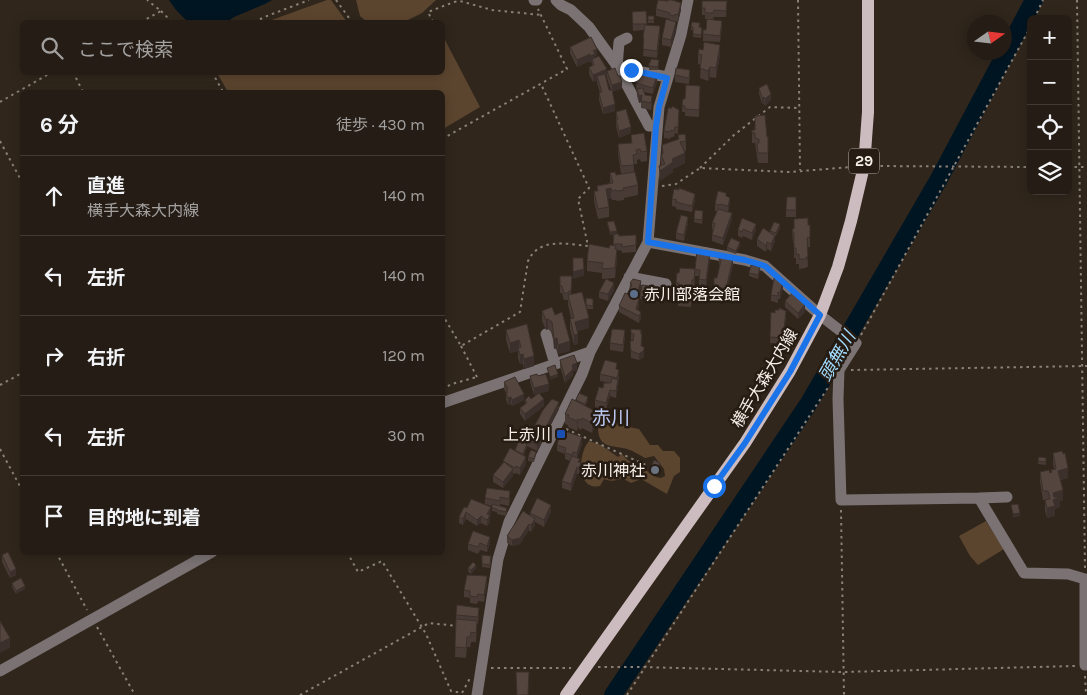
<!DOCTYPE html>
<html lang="ja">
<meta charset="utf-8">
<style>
:root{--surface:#241c15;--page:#302922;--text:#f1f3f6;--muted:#a3a1a0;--line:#413a34}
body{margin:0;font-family:Karla,"Noto Sans JP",sans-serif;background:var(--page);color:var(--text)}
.controls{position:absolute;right:15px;top:15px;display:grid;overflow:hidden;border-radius:8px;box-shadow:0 2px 12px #0003}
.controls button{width:45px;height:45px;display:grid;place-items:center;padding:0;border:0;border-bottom:1px solid var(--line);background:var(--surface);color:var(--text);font:25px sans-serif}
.compass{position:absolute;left:967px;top:15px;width:45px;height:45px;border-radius:50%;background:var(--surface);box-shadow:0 2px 12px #0003;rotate:76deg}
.stop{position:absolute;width:15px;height:15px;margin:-11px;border:4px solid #1a73e8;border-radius:50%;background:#fff}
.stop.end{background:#1a73e8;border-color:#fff;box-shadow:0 1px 5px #0008}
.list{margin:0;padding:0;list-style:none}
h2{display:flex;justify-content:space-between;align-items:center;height:65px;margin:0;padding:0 20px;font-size:21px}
h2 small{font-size:16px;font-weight:400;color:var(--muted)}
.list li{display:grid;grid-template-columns:32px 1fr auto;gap:15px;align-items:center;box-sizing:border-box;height:80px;padding:0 20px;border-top:1px solid var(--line)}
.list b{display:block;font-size:19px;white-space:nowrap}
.list p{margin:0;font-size:16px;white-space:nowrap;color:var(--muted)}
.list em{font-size:16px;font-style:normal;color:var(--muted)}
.icon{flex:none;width:28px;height:28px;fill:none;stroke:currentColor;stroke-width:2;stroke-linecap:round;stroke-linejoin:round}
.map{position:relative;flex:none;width:1087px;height:695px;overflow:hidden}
.search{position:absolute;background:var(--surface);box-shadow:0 2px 12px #0003;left:20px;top:20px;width:425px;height:55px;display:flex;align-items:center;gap:12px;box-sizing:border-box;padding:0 18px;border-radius:8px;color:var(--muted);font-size:19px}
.panel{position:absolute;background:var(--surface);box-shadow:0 2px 12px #0003;left:20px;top:90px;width:425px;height:465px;border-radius:8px}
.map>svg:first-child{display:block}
.green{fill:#5c452f}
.water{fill:#001522}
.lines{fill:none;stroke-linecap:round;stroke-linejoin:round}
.river{stroke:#001522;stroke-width:18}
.path{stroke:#898077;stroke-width:2;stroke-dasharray:2.5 4;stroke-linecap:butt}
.minor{stroke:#7a7273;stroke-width:11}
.major{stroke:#cdbcbf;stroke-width:12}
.wall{fill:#483b35}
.shaded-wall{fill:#3b302b}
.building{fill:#54453e;stroke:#3b302b}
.route{stroke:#1a73e8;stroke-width:6}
.service-dot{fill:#5c6f8a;stroke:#261c13;stroke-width:2}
.transit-dot{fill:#1a4fb4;stroke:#261c13;stroke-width:2}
.worship-dot{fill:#6b7280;stroke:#261c13;stroke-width:2}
.labels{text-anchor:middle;stroke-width:5;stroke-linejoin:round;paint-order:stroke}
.shield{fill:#261c13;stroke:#b8b0a9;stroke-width:1}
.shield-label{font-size:15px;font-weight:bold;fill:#f7f0e9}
.poi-label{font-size:16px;fill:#f7f0e9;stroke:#261c13;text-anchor:end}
.street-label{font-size:16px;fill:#f7f0e9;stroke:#261c13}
.water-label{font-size:18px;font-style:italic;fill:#a2ddff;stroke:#261c13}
.quarter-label{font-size:19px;fill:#bcc9f3;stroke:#261c13}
</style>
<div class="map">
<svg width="1087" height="695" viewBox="0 0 1087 695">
<rect width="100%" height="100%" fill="#30261c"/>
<path class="green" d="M 327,0 L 331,0 L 347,22 L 266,22 Z
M 356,0 L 436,0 L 422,13 L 404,22 L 367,22 L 360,16 Z
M 443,40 L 445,40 L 480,107 L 443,129 L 442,92 L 228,92 L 217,73 L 442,72 Z
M 622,415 L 626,417 L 629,427 L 639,429 L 650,445 L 658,445 L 663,451 L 674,451 L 680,458 L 680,472 L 674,476 L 667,494 L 641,479 L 631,483 L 622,478 C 616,481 611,482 604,479 L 600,486 C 576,491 578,453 589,441 L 601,445 L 618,457 L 622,454 C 629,462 630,462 639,465 C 648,469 649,477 661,478 L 665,476 L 664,469 L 654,456 L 645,458 C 639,455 634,451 627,449 C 613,445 599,449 598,429 L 608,419 Z
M 986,521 L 1004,549 L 978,565 L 970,556 L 959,536 Z"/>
<path class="water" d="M 169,0 L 272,0 L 265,4 L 234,17 L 227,22 L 188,22 L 176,10 Z"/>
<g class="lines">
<path class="river" d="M 613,695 L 809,403 L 939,179 L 1034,0"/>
<path class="path" d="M 336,0 L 352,22
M 798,0 L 800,170
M 1077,0 L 1085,568
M 161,11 L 172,22
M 1034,19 L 1043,0
M 141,22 L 161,11 L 147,0
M 254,22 L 267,16 L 309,0
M 433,22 L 428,12 L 454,2 L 460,1 L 492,10 L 541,15
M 73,72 L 83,92
M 212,72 L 223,92
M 0,102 L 52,72
M 442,139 L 567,69 L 538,9
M 0,141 L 22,182
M 874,166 L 1031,167
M 1068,167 L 1087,167
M 700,168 L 734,135 L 770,107 L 799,108
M 662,186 L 676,184 L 700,168 L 789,172 L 852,167
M 442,314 L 461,346 L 520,312 L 528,261 C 539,237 567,244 588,246 L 578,199 L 589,188 L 541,84
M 861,335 L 1031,26
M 461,346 L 478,379
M 851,370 L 1087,366
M 0,385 L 22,373
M 442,389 L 452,384 L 477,377
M 566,429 L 646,465
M 0,449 L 22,490
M 841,510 L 844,695
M 56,552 L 87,610
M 347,552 L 358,572 L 382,561 L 426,634 L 451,691 L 462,693 L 470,678
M 97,627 L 135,695
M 598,667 L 640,667 L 843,672 L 1076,666
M 491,668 L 571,668
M 1085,676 L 1086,695
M 300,695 L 429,623 L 457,626
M 627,695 L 829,386"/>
<path class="minor" d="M 534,0 L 537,0
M 556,0 L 561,5 L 571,10 L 589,27 L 604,48 L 615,63 L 649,126 L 656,126
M 627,38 L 619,42 L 617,67 L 667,77
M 648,242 L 745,260 L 765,266 L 820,315 L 856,343 L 839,370 L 838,399 L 841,500 L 979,498 L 1024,573 L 1068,574 L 1085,579 L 1085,665
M 629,277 L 666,284
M 546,334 L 555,364
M 442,403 L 590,352
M 979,498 L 1007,497
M 0,671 L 212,552
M 477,695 L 498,559 L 509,522 L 582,374 L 590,352 L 648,242 L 659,107 L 681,35 L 688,0"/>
<path class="major" d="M 566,695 L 745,443 L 790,371 L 820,315 L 838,267 L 851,221 L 864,166 L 868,112 L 868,0"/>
</g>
<path class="wall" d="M 702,1 L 727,1 L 726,17 L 714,17 L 713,19 L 708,19 L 722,27 L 720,42 L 703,41 L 703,30 L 706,30 L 707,19 L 705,19 L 705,15 L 702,15 Z
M 656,9 L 681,10 L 678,22 L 675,21 L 676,28 L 671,47 L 662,45 L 662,38 L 670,19 L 656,16 Z
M 646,11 L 647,25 L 660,33 L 657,58 L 643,56 L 644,44 L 643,44 L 643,37 L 644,30 L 633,31 L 632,12 Z
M 648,16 L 654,16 L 654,23 L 648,23 Z
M 691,27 L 700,27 L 702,31 L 701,38 L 693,37 L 693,30 L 691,30 Z
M 570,47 L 597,56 L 595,56 L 595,58 L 607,76 L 605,76 L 609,90 L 611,90 L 607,78 L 607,71 L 622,88 L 612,92 L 615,111 L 603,114 L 599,100 L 599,93 L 600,93 L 597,83 L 597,80 L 593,82 L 589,74 L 589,67 L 592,66 L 592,62 L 590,63 L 590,61 L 577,67 L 570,53 Z
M 698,54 L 720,55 L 716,78 L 710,77 L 708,81 L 700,78 L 701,65 L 698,64 Z
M 659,60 L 658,70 L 649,70 L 649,63 Z
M 675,75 L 690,76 L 689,84 L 675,82 Z
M 657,82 L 653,94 L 644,92 L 645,95 L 652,103 L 651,110 L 641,108 L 641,102 L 639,103 L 637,96 L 636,83 Z
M 700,86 L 699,117 L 685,116 L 685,112 L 682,112 L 683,99 L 685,99 Z
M 759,88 L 771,100 L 765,106 L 764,104 L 762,104 L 759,94 Z
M 616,112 L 631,133 L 619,138 L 616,126 Z
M 679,116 L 678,134 L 675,133 L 674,137 L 671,137 L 670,139 L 664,138 L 664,131 Z
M 752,130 L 768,137 L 768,163 L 758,163 L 755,143 L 752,143 Z
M 631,135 L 647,151 L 647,161 L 641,162 L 640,159 L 637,160 L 637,164 L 634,164 L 634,172 L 638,185 L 638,195 L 624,198 L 624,200 L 617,201 L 616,200 L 612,200 L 611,198 L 608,199 L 609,207 L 609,217 L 598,219 L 594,201 L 594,191 L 597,191 L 597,186 L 610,183 L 610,173 L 616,175 L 621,174 L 618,154 L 618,144 L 631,143 Z
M 678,135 L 686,141 L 686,151 L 684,151 L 685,163 L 673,169 L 673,172 L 660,181 L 659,176 L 659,166 L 661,166 L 661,155 L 662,154 L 662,145 L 678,139 Z
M 679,190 L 695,200 L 692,212 L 676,209 L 676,207 L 672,206 L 672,199 Z
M 726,197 L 730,204 L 728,212 L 732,219 L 723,245 L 712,241 L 712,235 L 713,230 L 712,229 L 712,223 L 717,211 L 715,211 L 715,204 Z
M 796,197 L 796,217 L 786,217 L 786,210 Z
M 703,215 L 702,224 L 694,222 L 694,219 Z
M 742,218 L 756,230 L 752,240 L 743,236 L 742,238 L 738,236 L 738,230 Z
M 607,222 L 619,236 L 636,235 L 636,252 L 622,253 L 622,251 L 617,250 L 617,259 L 615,278 L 602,279 L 602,273 L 587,271 L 587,261 L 613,246 L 614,235 L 610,235 Z
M 688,223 L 684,241 L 676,239 L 676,233 Z
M 808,225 L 810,225 L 810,247 L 807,247 L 808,267 L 806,267 L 806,268 L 799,269 L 799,264 L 796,264 L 796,258 L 794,258 L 794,243 L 793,243 L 792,229 Z
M 780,228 L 776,236 L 775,236 L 775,242 L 771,251 L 767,249 L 766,252 L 757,246 L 757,239 L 770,232 L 770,231 Z
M 740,245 L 736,254 L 727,251 L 727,247 Z
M 710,259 L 706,287 L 699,286 L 699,276 L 695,276 L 694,290 L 692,289 L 691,307 L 678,306 L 678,293 L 676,293 L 676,283 L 679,273 L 695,269 Z
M 719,260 L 733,265 L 726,295 L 714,293 L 714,278 L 717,278 L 719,267 Z
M 760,270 L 758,279 L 749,276 L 749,273 Z
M 560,276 L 572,276 L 571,294 L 586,305 L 593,299 L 593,309 L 587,309 L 589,328 L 577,331 L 578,344 L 574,345 L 570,329 L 570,319 L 571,318 L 568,305 L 568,300 L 564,300 L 562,293 L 560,293 Z
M 630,283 L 641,288 L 638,299 L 639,306 L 638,310 L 641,318 L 639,323 L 619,312 L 619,306 L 629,295 Z
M 783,288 L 780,299 L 778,299 L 778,303 L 771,301 L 771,295 Z
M 650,289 L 648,300 L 640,299 L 640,296 Z
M 614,290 L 608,301 L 599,298 L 599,292 Z
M 785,301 L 805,312 L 798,319 L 785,307 Z
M 552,307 L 570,351 L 558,354 L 557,348 L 554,349 L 552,332 L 548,329 L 546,330 L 542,321 L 542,311 Z
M 771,312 L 775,313 L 786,317 L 783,344 L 770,343 Z
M 527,324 L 534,366 L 524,369 L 523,364 L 520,364 L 518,358 L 518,351 L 510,353 L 506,340 L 506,330 Z
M 631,329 L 641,334 L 642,341 L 642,346 L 644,353 L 644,357 L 639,360 L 631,358 L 630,341 L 633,341 L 633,340 L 631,340 Z
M 625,337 L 623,352 L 610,350 L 610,343 Z
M 560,360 L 577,370 L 573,371 L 573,375 L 565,383 L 560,367 Z
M 617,369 L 619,376 L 618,387 L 616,398 L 610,396 L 606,410 L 595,407 L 595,400 L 603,388 L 610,383 L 600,381 L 600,374 Z
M 530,376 L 538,376 L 549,391 L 539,393 L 544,406 L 525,421 L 520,414 L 520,408 L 525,404 L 525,400 L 531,399 L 537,394 L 534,395 L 530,382 Z
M 504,382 L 524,400 L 512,406 L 511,404 L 508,405 L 506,400 L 506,393 L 504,389 Z
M 588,400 L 585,406 L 595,414 L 596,424 L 592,433 L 582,428 L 581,430 L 578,428 L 577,431 L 568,427 L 568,425 L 565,424 L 565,414 L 576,401 Z
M 559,409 L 544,438 L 543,437 L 543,440 L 537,451 L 527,446 L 524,456 L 526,464 L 520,475 L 516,473 L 515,474 L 513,473 L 513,476 L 503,488 L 493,482 L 493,475 L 503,463 L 503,461 L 515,451 L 522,442 L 522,437 L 535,429 L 535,425 Z
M 582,444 L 577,458 L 580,462 L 581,469 L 579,474 L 577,474 L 571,491 L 562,488 L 562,481 L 570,461 L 565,459 L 565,454 L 557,451 L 557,445 Z
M 1053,453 L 1068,478 L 1060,480 L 1063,500 L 1060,501 L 1060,507 L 1055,509 L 1055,516 L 1047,518 L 1045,510 L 1045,500 L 1043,500 L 1040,482 L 1040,472 L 1050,473 L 1051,472 L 1051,470 L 1054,469 L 1053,463 Z
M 536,455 L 534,462 L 528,461 L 528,457 Z
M 1039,457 L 1046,458 L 1046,465 L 1038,464 Z
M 660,466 L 655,476 L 650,473 L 650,470 Z
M 487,488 L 510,498 L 509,506 L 500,504 L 500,506 L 507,511 L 506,516 L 497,514 L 497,512 L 492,511 L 492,506 L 485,504 L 485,498 Z
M 467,508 L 491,514 L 490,515 L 490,522 L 487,526 L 481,523 L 477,526 L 466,519 L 463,525 L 459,523 L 459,517 Z
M 551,512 L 544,527 L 535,522 L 535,525 L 531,532 L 529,530 L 520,544 L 512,546 L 507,543 L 507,536 L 530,515 L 530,513 Z
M 473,531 L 490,544 L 487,552 L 480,550 L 478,554 L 468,550 L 468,544 Z
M 2,555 L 16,575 L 10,578 L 2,562 Z
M 482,555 L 491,560 L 490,568 L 482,567 Z
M 468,568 L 476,568 L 471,574 L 468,571 Z
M 12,583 L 25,589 L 16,594 L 12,587 Z
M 487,583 L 484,602 L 478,601 L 477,604 L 470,603 L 470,598 L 464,597 L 464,590 Z
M 457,605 L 479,614 L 478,624 L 477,624 L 476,642 L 471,642 L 470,647 L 467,647 L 466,658 L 455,657 L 456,619 Z"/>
<path class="shaded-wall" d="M 681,3 L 681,10 L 678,22 L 678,15 Z
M 676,22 L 676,28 L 671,47 L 671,40 Z
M 660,26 L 660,33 L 657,58 L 657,51 Z
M 720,45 L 720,55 L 716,78 L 716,68 Z
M 597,49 L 597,56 L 595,56 L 595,61 L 592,59 L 592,62 L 590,63 L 590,56 L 593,51 Z
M 590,54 L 590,61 L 577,67 L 577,60 Z
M 710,67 L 710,77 L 708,81 L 708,71 Z
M 607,69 L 607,76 L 598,79 L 597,76 L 597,80 L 593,82 L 593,75 Z
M 657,75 L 657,82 L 653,94 L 653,88 Z
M 622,82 L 622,88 L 612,92 L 612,85 Z
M 771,94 L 771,100 L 765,106 L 765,99 Z
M 642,95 L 642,102 L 639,103 L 639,96 Z
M 764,97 L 764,104 L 762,104 L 762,98 Z
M 615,104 L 615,111 L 603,114 L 603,108 Z
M 631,127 L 631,133 L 619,138 L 619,131 Z
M 685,153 L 685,163 L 673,169 L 673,172 L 660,181 L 660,171 L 672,159 Z
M 611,188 L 611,198 L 606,199 L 606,189 Z
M 695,194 L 695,200 L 692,212 L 692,206 Z
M 730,198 L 730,204 L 728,213 L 728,206 Z
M 732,213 L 732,219 L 723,245 L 723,238 Z
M 688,217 L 688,223 L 684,241 L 684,235 Z
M 756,224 L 756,230 L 752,240 L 752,233 Z
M 780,224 L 780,228 L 776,236 L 776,233 Z
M 617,231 L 617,234 L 610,235 L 610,232 Z
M 775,236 L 775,242 L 771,251 L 771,244 Z
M 740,242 L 740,245 L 736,254 L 736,251 Z
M 767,242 L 767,249 L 766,252 L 766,246 Z
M 617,249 L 617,259 L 615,278 L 615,268 Z
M 710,252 L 710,259 L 706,287 L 706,280 Z
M 733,258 L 733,265 L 726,295 L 726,289 Z
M 584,269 L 584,276 L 573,279 L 573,272 Z
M 641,281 L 641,288 L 637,302 L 637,295 Z
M 783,282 L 783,288 L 780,299 L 780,293 Z
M 614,283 L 614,290 L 608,301 L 608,294 Z
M 639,299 L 639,306 L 636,316 L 636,309 Z
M 805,305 L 805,312 L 798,319 L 798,313 Z
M 641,312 L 641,318 L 639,323 L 639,316 Z
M 589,318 L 589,328 L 575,332 L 575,322 Z
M 548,319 L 548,329 L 546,330 L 546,320 Z
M 578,334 L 578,344 L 574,345 L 574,335 Z
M 642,334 L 641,352 L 644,347 L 644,357 L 639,360 L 639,354 Z
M 557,338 L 557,348 L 554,349 L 554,339 Z
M 519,340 L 519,350 L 518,348 L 518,351 L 510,353 L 510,343 Z
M 570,341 L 570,351 L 558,354 L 558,345 Z
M 523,354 L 523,364 L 520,364 L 520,355 Z
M 534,356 L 534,366 L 524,369 L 524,359 Z
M 577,363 L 577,370 L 573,371 L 573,375 L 565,383 L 565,377 L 572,365 Z
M 619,370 L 618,387 L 616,398 L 616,391 Z
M 558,374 L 558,377 L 550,380 L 550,377 Z
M 549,384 L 549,391 L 534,395 L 534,388 Z
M 610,390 L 610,396 L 606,410 L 606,403 Z
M 524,394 L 524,400 L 512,406 L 512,400 Z
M 511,397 L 511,404 L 508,405 L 508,398 Z
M 544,399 L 544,406 L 525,421 L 525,414 Z
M 559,402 L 559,409 L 544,438 L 544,431 Z
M 595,411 L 595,416 L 596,414 L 596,424 L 592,433 L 592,423 Z
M 578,419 L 578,428 L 577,431 L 577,421 Z
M 543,433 L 543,440 L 537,451 L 537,445 Z
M 582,437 L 582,444 L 577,460 L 577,453 Z
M 527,444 L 527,448 L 523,457 L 523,454 Z
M 526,457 L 526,464 L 520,475 L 520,468 Z
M 581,463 L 581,469 L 579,474 L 579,468 Z
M 660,463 L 660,466 L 655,476 L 655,472 Z
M 577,467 L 577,474 L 571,491 L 571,484 Z
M 1068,468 L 1068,478 L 1058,480 L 1058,471 Z
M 513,469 L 513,476 L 503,488 L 503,482 Z
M 1063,490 L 1063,500 L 1060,501 L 1060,507 L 1055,509 L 1055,516 L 1047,518 L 1047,508 L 1053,493 Z
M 551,505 L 551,512 L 544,527 L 544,520 Z
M 491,507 L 490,522 L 487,526 L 487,520 L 489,516 L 487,520 L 487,514 Z
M 466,512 L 466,519 L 463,525 L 463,519 Z
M 1020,513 L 1020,516 L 1013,518 L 1013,514 Z
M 481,516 L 481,523 L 477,526 L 477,520 Z
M 535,519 L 535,525 L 531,532 L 531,525 Z
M 529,524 L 529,530 L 520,544 L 512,546 L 512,540 Z
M 490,537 L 490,544 L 487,552 L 487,546 Z
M 476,565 L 476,568 L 471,574 L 471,570 Z
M 16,569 L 16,575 L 10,578 L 10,572 Z
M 487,576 L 487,583 L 484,602 L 484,595 Z
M 25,586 L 25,589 L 16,594 L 16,591 Z
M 10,638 L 10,648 L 0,653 L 0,643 Z"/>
<path class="building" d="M 658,0 L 668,1 L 668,0 L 672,0 L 681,3 L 678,15 L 675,14 L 674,16 L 670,15 L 670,13 L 656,9 Z
M 702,1 L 727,1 L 726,11 L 714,10 L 713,13 L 705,13 L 705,8 L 702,8 Z
M 646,11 L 647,24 L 633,24 L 632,12 Z
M 648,16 L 654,16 L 654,20 L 648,20 Z
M 666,19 L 676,22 L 671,40 L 662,38 Z
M 707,19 L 722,21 L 720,36 L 703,34 L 703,30 L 706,30 Z
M 692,22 L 700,23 L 699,27 L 702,28 L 701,35 L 693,34 L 693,27 L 691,27 Z
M 645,25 L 660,26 L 657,51 L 643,49 L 644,38 L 643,37 Z
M 591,37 L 597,49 L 593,51 L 595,54 L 590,56 L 590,54 L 577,60 L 570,47 Z
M 704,42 L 720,45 L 716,68 L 710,67 L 708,71 L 700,68 L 702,55 L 698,54 L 699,49 L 703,50 Z
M 599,56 L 607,69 L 593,75 L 589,67 L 594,65 L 592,59 Z
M 651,59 L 659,60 L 658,67 L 649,66 L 649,63 L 650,63 Z
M 615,68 L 618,76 L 620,76 L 622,82 L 612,85 L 607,71 Z
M 676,68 L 690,70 L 689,78 L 675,75 Z
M 640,71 L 657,75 L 653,88 L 636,83 Z
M 605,74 L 609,90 L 612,90 L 615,104 L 603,108 L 599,93 L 602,92 L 597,76 Z
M 767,84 L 771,94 L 765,99 L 764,97 L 762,98 L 759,88 Z
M 686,85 L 700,86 L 699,110 L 685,109 L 685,106 L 682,105 L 683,99 L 685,99 Z
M 643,88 L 645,95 L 652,96 L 651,103 L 641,101 L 642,95 L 639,96 L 637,89 Z
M 672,106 L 679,110 L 678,127 L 675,127 L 674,131 L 671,130 L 670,132 L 664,131 L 668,108 L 672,108 Z
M 626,109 L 631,127 L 619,131 L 616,119 L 618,119 L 616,112 Z
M 765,115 L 767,137 L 768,137 L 768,153 L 758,153 L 757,143 L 759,143 L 759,139 L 755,138 L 755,133 L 752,133 L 752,130 L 755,130 L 755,116 Z
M 644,133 L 647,151 L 641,152 L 640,149 L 636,150 L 637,154 L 633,155 L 634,165 L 621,166 L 618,144 L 632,143 L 631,135 Z
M 685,134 L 686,141 L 680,142 L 685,153 L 672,159 L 673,162 L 660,171 L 659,166 L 665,164 L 661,155 L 663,154 L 662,145 L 679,139 L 678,135 Z
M 615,172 L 616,175 L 635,172 L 638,185 L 623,188 L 624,190 L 617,191 L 616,190 L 612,191 L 611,188 L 606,189 L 609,207 L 598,209 L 594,191 L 598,191 L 597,186 L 613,183 L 610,173 Z
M 679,188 L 695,194 L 692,206 L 676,202 L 677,200 L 672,199 L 674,189 L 679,190 Z
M 718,191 L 726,193 L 726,196 L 730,198 L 728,206 L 720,204 L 719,205 L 715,204 Z
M 787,197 L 796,197 L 796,210 L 786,210 Z
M 718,209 L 732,213 L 723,238 L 712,235 L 715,223 L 712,223 Z
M 695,210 L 703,211 L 702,220 L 694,219 Z
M 681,215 L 688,217 L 684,235 L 676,233 Z
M 742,218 L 756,224 L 752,233 L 743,229 L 742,232 L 738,230 Z
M 808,218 L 808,225 L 810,225 L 810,237 L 807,238 L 808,257 L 806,257 L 806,259 L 799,259 L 799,254 L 796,255 L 796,248 L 794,248 L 794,233 L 793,233 L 792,229 L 794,229 L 794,219 Z
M 614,221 L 617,231 L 610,232 L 607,222 Z
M 774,222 L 780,224 L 776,233 L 770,231 Z
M 763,228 L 775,236 L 771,244 L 767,242 L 766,246 L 757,239 Z
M 614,234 L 619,234 L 619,236 L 636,235 L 636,245 L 622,247 L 622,244 L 613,244 Z
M 731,238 L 740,242 L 736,251 L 727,247 Z
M 589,244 L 609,248 L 610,245 L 616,246 L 615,249 L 617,249 L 615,268 L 602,269 L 603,263 L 587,261 Z
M 697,251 L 710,252 L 706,280 L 699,279 L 700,270 L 695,269 Z
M 720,255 L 733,258 L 726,289 L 714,286 L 714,278 L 717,278 L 721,260 L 719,260 Z
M 573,258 L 583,258 L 584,269 L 573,272 Z
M 751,265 L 760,267 L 758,275 L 749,273 Z
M 680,268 L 695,269 L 694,280 L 692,280 L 691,298 L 678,296 L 679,283 L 676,283 L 677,273 L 679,273 Z
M 560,276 L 572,276 L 571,291 L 569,291 L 569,293 L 564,293 L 562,286 L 560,286 Z
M 774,278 L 783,282 L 780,293 L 778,292 L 778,296 L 771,295 Z
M 606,279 L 614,283 L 608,294 L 599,292 Z
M 633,279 L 641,281 L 637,295 L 629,292 L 632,284 L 630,283 Z
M 642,285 L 650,286 L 648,297 L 640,296 Z
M 582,292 L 589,318 L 575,322 L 578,334 L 574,335 L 570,319 L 574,318 L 568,295 Z
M 793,292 L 805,305 L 798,313 L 785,301 Z
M 625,293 L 639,299 L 636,309 L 641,312 L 639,316 L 619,306 Z
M 586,298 L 593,299 L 593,306 L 586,305 Z
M 552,307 L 555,315 L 562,312 L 570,341 L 558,345 L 557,338 L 554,339 L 552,322 L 548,319 L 546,320 L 542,311 Z
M 779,308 L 786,311 L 783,338 L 770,337 L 771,312 L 775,313 L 775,310 L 779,310 Z
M 527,324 L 534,356 L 524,359 L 523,354 L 520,355 L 518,348 L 521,347 L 519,340 L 510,343 L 506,330 Z
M 612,329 L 625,330 L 623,345 L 610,343 Z
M 631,329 L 641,330 L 641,334 L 642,334 L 641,346 L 644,347 L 644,350 L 639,354 L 631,351 L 630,341 L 633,341 L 634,334 L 631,333 Z
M 574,355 L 577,363 L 572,365 L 573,369 L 565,377 L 560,360 Z
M 605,360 L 617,363 L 616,369 L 619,370 L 617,378 L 600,374 Z
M 555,365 L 558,374 L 550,377 L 547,368 Z
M 537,374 L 538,376 L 546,374 L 549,384 L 534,388 L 530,376 Z
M 515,377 L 524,394 L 512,400 L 511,397 L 508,398 L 506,393 L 508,392 L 506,390 L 508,389 L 504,382 Z
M 612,378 L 618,380 L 616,391 L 610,390 L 606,403 L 595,400 L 599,387 L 603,388 L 604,383 L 611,383 Z
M 539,393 L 544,399 L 525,414 L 520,408 L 527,403 L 525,400 L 529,396 L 531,399 Z
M 579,393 L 588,397 L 585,404 L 576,400 Z
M 552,399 L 559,402 L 544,431 L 541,429 L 541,428 L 535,425 L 543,410 Z
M 572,399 L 595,411 L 594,413 L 596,414 L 592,423 L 582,418 L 581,420 L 578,419 L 577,421 L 568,417 L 569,415 L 565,414 Z
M 528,425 L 543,433 L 537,445 L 522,437 Z
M 561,430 L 582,437 L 577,453 L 573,452 L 572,455 L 565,453 L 566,448 L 557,445 Z
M 519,441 L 527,444 L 523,454 L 515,450 Z
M 510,448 L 526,457 L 520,468 L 516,466 L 515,468 L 503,461 Z
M 531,450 L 536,452 L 534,459 L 528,457 Z
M 1062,451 L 1063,454 L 1065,453 L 1068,468 L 1058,471 L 1063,490 L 1053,493 L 1054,497 L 1060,497 L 1053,500 L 1055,506 L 1047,508 L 1045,500 L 1050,499 L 1048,491 L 1043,491 L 1040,472 L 1049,470 L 1050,473 L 1052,472 L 1051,470 L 1056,469 L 1053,453 Z
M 572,456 L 580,459 L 578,462 L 581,463 L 579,468 L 577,467 L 571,484 L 562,481 Z
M 1039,457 L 1046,458 L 1046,462 L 1038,461 Z
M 654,460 L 660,463 L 655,472 L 650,470 Z
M 504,462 L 513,469 L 503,482 L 493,475 Z
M 487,488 L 510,491 L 509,499 L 500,497 L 500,501 L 485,498 Z
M 537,498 L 551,505 L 544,520 L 530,513 Z
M 471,499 L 491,507 L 487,514 L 490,515 L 487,520 L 481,516 L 477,520 L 466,512 L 463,519 L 459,517 L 464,507 L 467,508 Z
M 492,504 L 507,508 L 506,512 L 497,510 L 497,509 L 492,508 Z
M 1018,504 L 1020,513 L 1013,514 L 1011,505 Z
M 523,511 L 535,519 L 531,525 L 529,524 L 520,538 L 512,540 L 507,536 Z
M 473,531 L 490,537 L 487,546 L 480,543 L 478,547 L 468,544 Z
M 8,552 L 16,569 L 10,572 L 2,555 Z
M 482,555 L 491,556 L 490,565 L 482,564 Z
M 473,562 L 476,565 L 471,570 L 468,568 Z
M 467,575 L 487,576 L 484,595 L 478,594 L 477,597 L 470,596 L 470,591 L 464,590 Z
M 21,578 L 25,586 L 16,591 L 12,583 Z
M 457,605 L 479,608 L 478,617 L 456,615 Z
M 456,619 L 477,621 L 476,633 L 471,632 L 470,637 L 467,637 L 466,648 L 455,647 Z
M 0,621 L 10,638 L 0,643 Z
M 516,672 L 529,672 L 528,695 L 517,695 Z"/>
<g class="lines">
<path class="route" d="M 631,70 L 667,78 L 659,107 L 656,126 L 648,242 L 745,260 L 765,266 L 820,315 L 790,372 L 745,443 L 714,486"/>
</g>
<circle class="service-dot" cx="634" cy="294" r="5"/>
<rect class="transit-dot" x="556" y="429" width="10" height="10" rx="2.5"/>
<circle class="worship-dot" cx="655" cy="470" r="5"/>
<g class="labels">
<rect class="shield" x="849" y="148.5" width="30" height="25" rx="4"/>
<g class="shield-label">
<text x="864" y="166">29</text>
</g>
<g class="poi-label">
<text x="644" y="300" text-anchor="start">赤川部落会館</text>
<text x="551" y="440">上赤川</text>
<text x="645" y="476">赤川神社</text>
</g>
<g class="street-label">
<text transform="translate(764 378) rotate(-59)" y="6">横手大森大内線</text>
</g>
<g class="water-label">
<text transform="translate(837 356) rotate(-60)" y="6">頭無川</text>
</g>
<g class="quarter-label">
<text x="611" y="424">赤川</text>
</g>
</g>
</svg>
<div class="controls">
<button>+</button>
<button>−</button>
<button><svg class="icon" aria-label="locate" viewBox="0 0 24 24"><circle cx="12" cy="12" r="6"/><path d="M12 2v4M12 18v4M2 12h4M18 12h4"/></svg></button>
<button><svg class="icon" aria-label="layers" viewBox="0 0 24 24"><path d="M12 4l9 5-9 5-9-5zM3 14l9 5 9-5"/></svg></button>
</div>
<svg class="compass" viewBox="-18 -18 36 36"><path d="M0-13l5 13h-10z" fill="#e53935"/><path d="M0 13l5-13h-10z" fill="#a3a1a0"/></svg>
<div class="stop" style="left:714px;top:486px"></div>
<div class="stop end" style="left:631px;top:70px"></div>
<div class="search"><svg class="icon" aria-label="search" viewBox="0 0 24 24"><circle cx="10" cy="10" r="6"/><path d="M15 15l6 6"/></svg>ここで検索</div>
<section class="panel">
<h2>6 分<small>徒歩 · 430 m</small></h2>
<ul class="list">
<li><svg class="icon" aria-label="ahead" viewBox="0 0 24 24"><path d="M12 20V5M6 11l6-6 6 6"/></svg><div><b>直進</b><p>横手大森大内線</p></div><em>140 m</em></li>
<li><svg class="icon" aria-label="left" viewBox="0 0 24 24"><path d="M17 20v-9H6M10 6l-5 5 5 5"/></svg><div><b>左折</b></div><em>140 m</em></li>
<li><svg class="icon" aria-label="right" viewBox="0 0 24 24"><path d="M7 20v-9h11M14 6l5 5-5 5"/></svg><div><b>右折</b></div><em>120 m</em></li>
<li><svg class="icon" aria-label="left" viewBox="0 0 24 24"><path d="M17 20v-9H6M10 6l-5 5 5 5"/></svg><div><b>左折</b></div><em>30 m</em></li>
<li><svg class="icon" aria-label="arrive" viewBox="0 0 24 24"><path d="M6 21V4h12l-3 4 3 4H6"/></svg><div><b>目的地に到着</b></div></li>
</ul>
</section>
</div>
